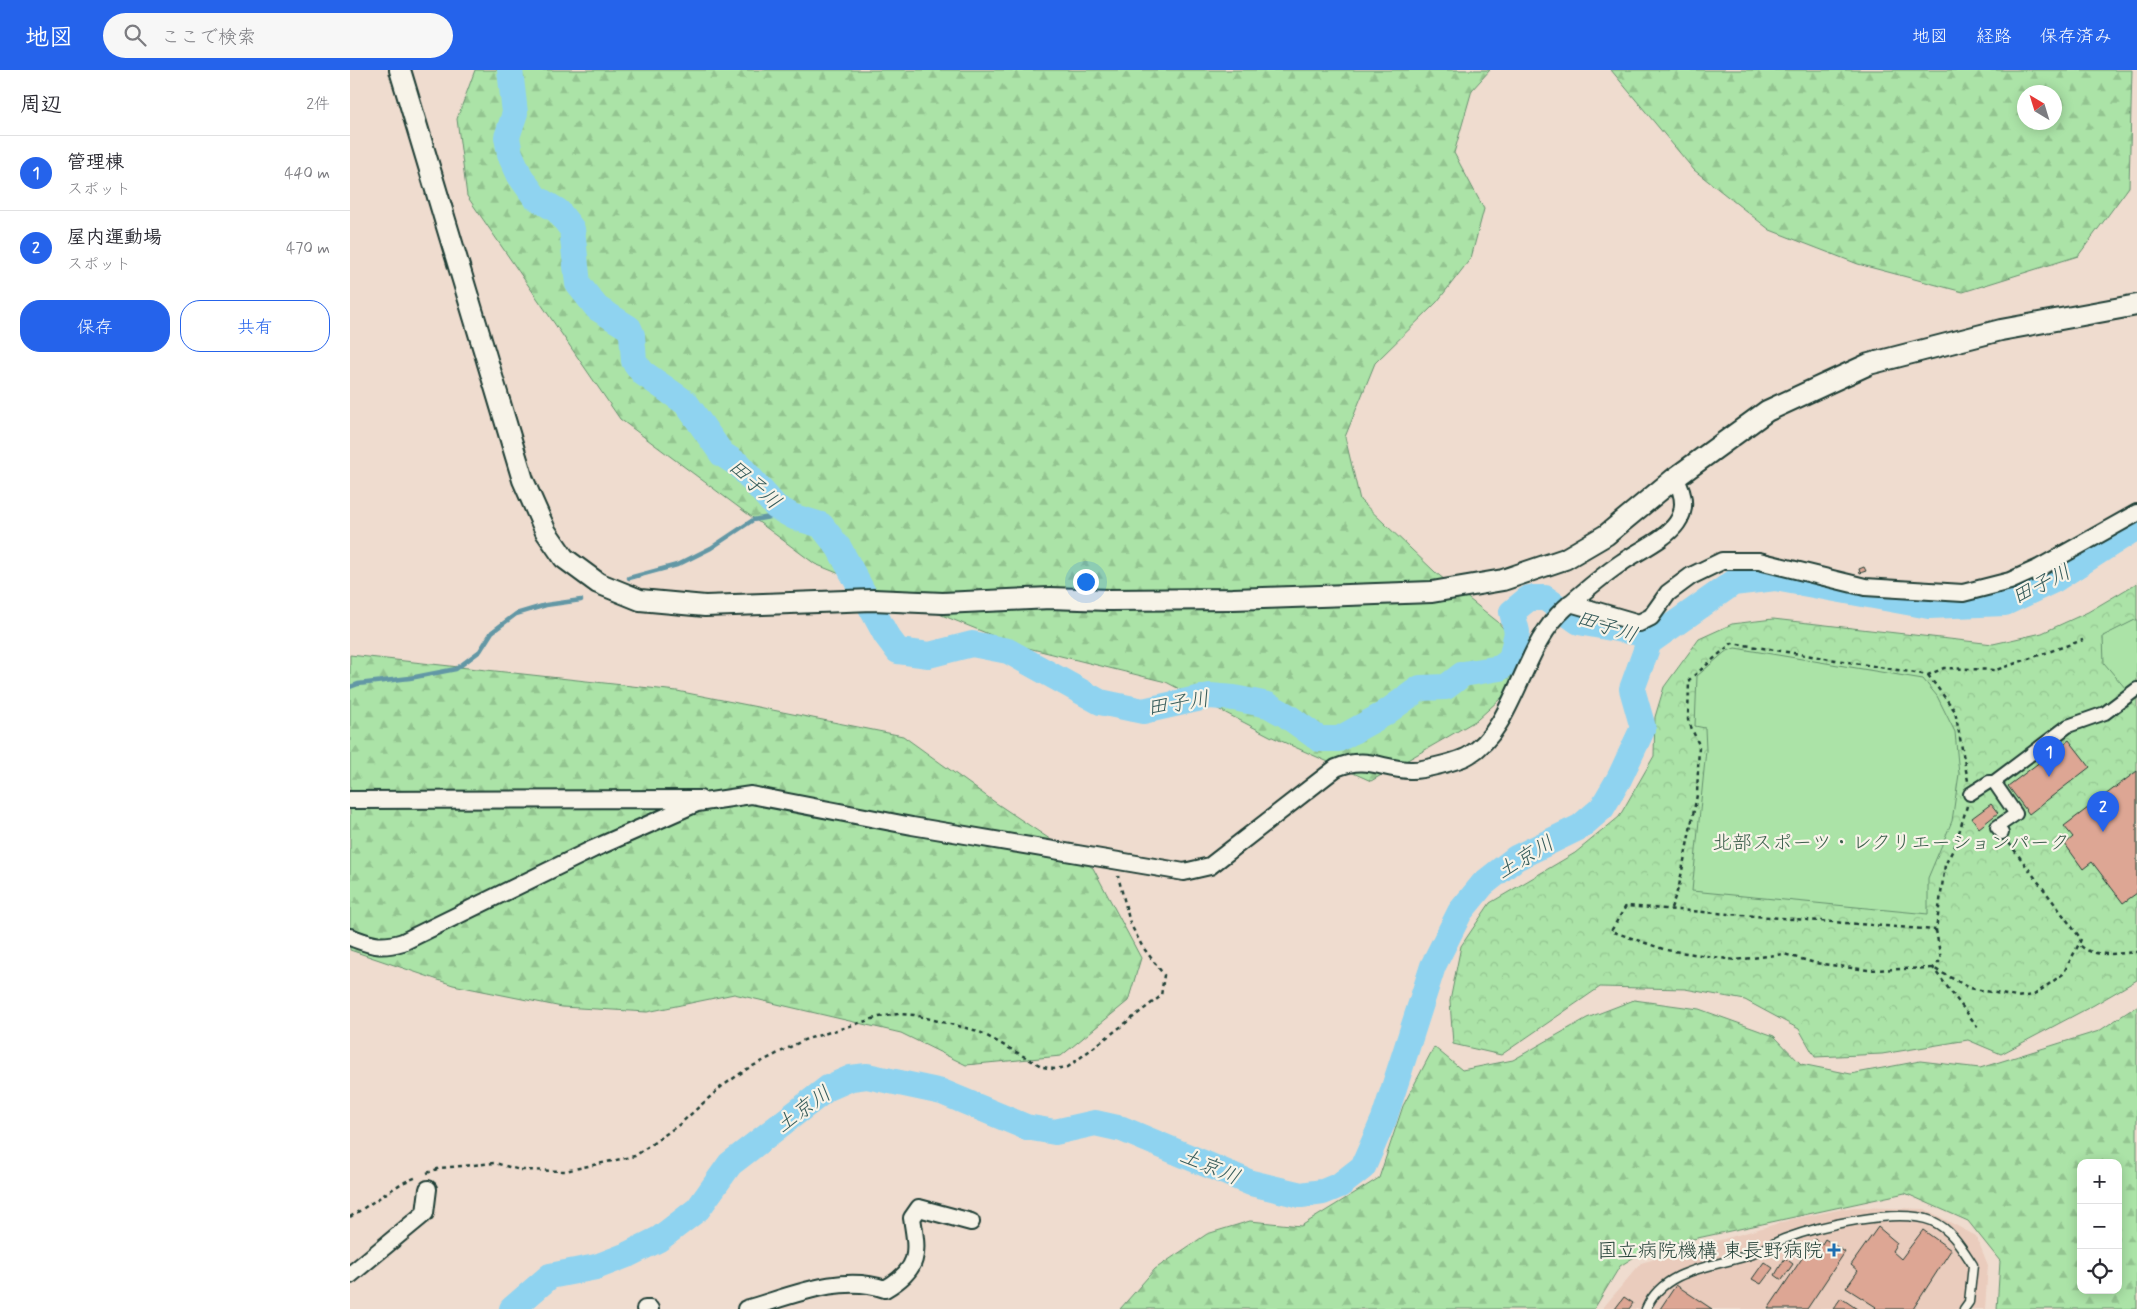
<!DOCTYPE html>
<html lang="ja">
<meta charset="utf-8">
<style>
:root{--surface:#fff;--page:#f7f7f7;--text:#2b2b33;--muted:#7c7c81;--line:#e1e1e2;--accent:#2563eb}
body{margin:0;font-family:Mynerve,"Klee One",sans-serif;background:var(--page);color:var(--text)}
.controls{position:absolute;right:15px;bottom:15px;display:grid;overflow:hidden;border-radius:10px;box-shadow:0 2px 12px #0003}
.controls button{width:45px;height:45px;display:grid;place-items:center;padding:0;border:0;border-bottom:1px solid var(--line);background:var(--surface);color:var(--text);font:25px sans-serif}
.compass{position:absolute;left:1667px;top:15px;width:45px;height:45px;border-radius:50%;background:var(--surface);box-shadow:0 2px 12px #0003;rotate:322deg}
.you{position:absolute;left:735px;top:511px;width:18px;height:18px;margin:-12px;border:4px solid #fff;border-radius:50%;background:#1a73e8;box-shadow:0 0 0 8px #1a73e833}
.badge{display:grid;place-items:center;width:32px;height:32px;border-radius:50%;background:var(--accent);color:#fff;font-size:16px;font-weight:700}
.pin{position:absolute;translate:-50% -41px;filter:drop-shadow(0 1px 2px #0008)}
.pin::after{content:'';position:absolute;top:26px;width:18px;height:15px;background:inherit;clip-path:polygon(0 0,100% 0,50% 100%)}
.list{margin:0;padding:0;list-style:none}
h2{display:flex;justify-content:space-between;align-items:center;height:65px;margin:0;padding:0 20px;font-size:21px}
h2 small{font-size:16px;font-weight:400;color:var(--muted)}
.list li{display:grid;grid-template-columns:32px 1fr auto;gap:15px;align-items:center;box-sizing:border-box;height:75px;padding:0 20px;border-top:1px solid var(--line)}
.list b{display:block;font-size:19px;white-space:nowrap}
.list p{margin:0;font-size:16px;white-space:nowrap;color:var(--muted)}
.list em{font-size:16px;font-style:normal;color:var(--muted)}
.actions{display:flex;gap:10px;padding:15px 20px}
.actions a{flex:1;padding:11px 0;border:1px solid var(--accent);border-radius:20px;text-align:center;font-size:18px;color:var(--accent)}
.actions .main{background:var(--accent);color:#fff}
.icon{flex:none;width:28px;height:28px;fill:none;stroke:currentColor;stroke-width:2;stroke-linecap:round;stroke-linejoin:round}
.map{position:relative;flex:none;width:1787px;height:1239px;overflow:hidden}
header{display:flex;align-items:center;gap:30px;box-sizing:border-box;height:70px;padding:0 25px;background:var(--accent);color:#fff}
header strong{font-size:24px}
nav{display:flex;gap:28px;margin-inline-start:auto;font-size:18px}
.search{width:350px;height:45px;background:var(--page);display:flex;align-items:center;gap:12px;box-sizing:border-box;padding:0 18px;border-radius:28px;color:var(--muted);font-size:19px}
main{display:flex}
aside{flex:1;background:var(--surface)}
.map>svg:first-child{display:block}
.built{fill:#eaccbd}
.forest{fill:url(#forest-firs);stroke:#65906e;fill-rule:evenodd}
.park{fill:url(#park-crowns);stroke:#65906e}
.pitch{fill:#abe3a7;stroke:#65906e}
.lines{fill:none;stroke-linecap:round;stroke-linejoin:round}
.stream{stroke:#6297a5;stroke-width:4.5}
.river{stroke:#8fd3f0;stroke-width:26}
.building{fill:#dda694;stroke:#1f3d34}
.service-casing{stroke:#1f3d34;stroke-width:11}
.pedestrian-casing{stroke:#1f3d34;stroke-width:16}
.minor-casing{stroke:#1f3d34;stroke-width:20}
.tertiary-casing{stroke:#1f3d34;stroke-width:24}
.path{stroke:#1f3d34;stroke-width:2.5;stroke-dasharray:4 4;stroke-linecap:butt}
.service{stroke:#f7f3e8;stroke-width:8}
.pedestrian{stroke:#f7f3e8;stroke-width:12}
.minor{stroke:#f7f3e8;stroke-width:16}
.tertiary{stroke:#f7f3e8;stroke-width:20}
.poi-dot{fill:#1f6fb2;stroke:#f7f3e8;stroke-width:2}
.labels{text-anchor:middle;stroke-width:4.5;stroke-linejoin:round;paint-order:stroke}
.park-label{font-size:20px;fill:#3b5e4b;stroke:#f7f3e8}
.poi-label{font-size:20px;fill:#1f3d34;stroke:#f7f3e8;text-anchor:end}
.water-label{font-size:21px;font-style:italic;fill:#355b5a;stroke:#f7f3e8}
</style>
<header>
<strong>地図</strong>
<div class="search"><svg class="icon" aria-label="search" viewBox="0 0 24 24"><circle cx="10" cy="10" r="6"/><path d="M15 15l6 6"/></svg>ここで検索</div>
<nav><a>地図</a><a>経路</a><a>保存済み</a></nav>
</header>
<main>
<aside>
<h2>周辺<small>2件</small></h2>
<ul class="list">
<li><span class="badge">1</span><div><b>管理棟</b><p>スポット</p></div><em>440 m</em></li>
<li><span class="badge">2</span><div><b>屋内運動場</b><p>スポット</p></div><em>470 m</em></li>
</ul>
<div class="actions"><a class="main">保存</a><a>共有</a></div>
</aside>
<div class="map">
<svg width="1787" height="1239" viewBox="0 0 1787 1239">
<defs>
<pattern id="forest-firs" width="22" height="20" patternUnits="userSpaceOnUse" patternTransform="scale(1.25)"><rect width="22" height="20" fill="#abe3a7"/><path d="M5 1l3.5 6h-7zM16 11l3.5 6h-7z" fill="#93c490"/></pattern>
<pattern id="park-crowns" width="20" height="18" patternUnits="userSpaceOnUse" patternTransform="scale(1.25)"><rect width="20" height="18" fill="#abe3a7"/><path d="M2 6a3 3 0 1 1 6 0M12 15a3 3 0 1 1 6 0" fill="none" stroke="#93c490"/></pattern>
</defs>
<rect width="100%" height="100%" fill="#efdccf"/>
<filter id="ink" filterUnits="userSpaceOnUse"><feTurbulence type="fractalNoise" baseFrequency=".02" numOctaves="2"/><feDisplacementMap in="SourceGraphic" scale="10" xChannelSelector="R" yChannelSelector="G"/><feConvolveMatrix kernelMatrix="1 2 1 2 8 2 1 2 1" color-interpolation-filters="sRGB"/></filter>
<g filter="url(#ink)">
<path class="built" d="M 1503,1137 L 1575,1139 L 1626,1166 L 1638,1195 L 1635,1239 L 1252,1239 L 1291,1193 L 1443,1149 Z"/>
<path class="forest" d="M 125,0 L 1140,0 L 1122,20 L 1104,83 L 1134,139 L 1121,188 L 1087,232 L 1025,293 L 995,367 L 1010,430 L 1085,502 L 1148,552 L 1185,597 L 1127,650 L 1021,711 L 920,666 L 816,612 L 666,575 L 465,494 L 270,349 L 117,126 L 107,49 Z
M 1261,0 L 1782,0 L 1779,117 L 1728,186 L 1613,222 L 1508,194 L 1420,160 L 1344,100 ZM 1704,22 L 1704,52 L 1674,52 L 1674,22 Z
M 0,585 L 327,621 L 553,666 L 646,733 L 743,798 L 791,888 L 778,931 L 711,986 L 616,995 L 551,963 L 384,924 L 297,942 L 212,937 L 103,915 L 0,880 Z
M 1284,930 L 1349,939 L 1424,966 L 1451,994 L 1501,1004 L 1570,991 L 1630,998 L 1749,961 L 1787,936 L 1787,1239 L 1647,1239 L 1650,1191 L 1618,1151 L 1555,1123 L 1297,1179 L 1270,1196 L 1244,1239 L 770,1239 L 805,1199 L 857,1164 L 900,1151 L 951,1156 L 1029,1108 L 1053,1036 L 1084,977 L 1112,1000 L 1163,990 L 1237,948 ZM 1731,1093 L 1768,1093 L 1768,1220 L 1731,1220 Z"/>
<path class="park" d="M 1787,513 L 1787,910 L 1744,935 L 1651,984 L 1618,970 L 1532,984 L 1465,987 L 1449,959 L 1395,930 L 1335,919 L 1250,917 L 1151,985 L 1103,974 L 1100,931 L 1111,876 L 1140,833 L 1225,783 L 1269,747 L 1304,686 L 1305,647 L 1314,617 L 1349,569 L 1382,554 L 1423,549 L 1643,574 L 1692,563 L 1738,542 Z"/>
<path class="pitch" d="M 1787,549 L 1787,611 L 1776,619 L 1754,593 L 1753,566 Z
M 1385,578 L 1573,609 L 1587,626 L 1605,662 L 1609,704 L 1602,751 L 1578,808 L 1578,844 L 1342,821 L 1356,680 L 1355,658 L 1345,656 L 1347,606 L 1375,582 Z"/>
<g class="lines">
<path class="stream" d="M 279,508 L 327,495 L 361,478 L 403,450 L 420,447 L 432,441
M 0,617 L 8,614 L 60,608 L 106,599 L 130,581 L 142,562 L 166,544 L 196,535 L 231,530"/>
<path class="river" d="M 160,0 L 165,43 L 157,67 L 160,84 L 170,106 L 185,127 L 208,141 L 222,159 L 228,214 L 247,238 L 279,258 L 282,265 L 284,291 L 293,303 L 336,333 L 372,384 L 389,395 L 426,437 L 444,447 L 471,455 L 489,478 L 536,565 L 548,581 L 579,585 L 622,574 L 658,581 L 750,632 L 793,641 L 860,626 L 884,628 L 918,635 L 936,645 L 969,669 L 989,669 L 1034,644 L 1070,618 L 1096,617 L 1113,604 L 1150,598 L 1161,590 L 1167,562 L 1162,542 L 1179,528 L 1195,528 L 1229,552 L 1289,563 L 1299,572
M 1299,572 L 1383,513 L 1425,508 L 1579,536 L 1655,533 L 1704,510 L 1787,457
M 162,1239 L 200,1206 L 246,1197 L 277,1185 L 309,1169 L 348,1139 L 380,1094 L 478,1018 L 501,1008 L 517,1006 L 592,1022 L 676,1057 L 705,1062 L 745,1053 L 772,1059 L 901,1113 L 951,1125 L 973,1122 L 990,1115 L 1013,1097 L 1034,1049 L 1083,896 L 1110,842 L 1133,814 L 1166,788 L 1230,757 L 1252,738 L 1269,709 L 1293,658 L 1282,619 L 1299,572"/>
</g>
<path class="building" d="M 1514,497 L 1516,501 L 1510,503 L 1509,499 Z
M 1719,670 L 1740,697 L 1679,744 L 1658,716 Z
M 1787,701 L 1787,823 L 1773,833 L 1742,792 L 1733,799 L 1715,774 L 1723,767 L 1714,756 Z
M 1641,734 L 1648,743 L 1629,758 L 1622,748 Z
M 1528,1157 L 1547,1173 L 1542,1181 L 1551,1189 L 1573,1160 L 1601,1180 L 1563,1239 L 1524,1239 L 1526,1237 L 1496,1218 L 1508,1201 L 1501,1195 Z
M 1465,1169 L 1472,1174 L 1475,1169 L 1495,1182 L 1457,1239 L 1418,1239 Z
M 1435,1188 L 1443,1194 L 1432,1210 L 1425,1205 Z
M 1414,1192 L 1423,1198 L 1411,1214 L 1402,1209 Z
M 1326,1215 L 1362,1239 L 1310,1239 Z
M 1274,1227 L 1283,1233 L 1279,1239 L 1265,1239 Z
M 1491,1228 L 1507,1239 L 1483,1239 Z"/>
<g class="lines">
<g class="service-casing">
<path id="service" d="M 1296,1239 C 1314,1197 1366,1197 1403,1184 C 1414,1180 1423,1173 1434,1169 C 1468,1156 1548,1137 1582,1151 C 1602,1160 1612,1178 1623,1195 L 1619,1232 L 1614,1239"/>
</g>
<g class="pedestrian-casing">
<path id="pedestrian" d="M 1620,724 L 1639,712 L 1644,712
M 1652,763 L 1647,757 L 1666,744 L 1644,712 L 1718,656 L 1755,643 L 1787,619"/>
</g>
<g class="minor-casing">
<path id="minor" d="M 1220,533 L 1289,553 L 1301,547 L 1318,523 L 1341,506 L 1372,491 L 1409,491 L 1515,517 L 1613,523 L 1660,511 L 1689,498 L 1787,443
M 0,730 L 350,729
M 0,867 C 22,875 29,879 53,872 L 243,779 L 347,733 L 401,725 L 562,756 L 834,802 L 860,796 L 986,698 C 1016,685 1031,699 1060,700 C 1070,701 1110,691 1119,685 C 1165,658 1172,576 1215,538 C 1231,524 1253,505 1271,493 C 1303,471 1353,456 1325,408
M 0,1205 L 75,1143 L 78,1119
M 295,1239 L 300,1239
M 396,1239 C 439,1227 491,1203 535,1219 C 570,1199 568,1184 562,1148 L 569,1138 L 621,1152"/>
</g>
<g class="tertiary-casing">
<path id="tertiary" d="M 50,0 L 173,410 L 196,462 L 214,488 L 248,513 L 290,530 L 355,536 L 523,530 L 593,533 L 700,528 L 759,530 L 883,529 L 1082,522 L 1153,510 L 1215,489 L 1256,465 L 1325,408 L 1417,341 L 1519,294 L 1651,260 L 1787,235"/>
</g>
<path class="path" d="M 1578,605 L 1605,641 L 1618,711
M 1617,736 L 1605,776 L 1595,795 L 1586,860 L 1276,836 L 1261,861 L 1316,880 L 1385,890 L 1434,884 L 1465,893 L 1518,900 L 1583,898 L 1620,918 L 1666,927 L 1684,925 L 1713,904 L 1729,874
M 1659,773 L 1731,869 L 1729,874 C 1742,889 1769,883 1787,882
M 1321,838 L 1329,816 L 1347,725 L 1349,675 L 1338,650 L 1339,610 L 1382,573 L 1578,605 L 1594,598 L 1646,600 L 1733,570
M 1586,860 L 1591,890 L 1583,898 L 1630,960
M 77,1103 L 90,1098 L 145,1093 L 170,1100 L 215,1101 L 285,1086 L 330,1054 L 371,1017 L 397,999 L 454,970 L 529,947 L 548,944 L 564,945 L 628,961 L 693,997 L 704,999 L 718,997 L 811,926 L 814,905 L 792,876 L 780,853 L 768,806
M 0,1147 L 52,1113 L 67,1107"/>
<use href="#service" class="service"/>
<use href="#pedestrian" class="pedestrian"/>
<use href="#minor" class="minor"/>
<use href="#tertiary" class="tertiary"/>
</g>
</g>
<path class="poi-dot" d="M1481.5 1172.5h5v5h5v5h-5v5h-5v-5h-5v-5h5z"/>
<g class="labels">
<g class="park-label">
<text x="1541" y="779">北部スポーツ・レクリエーションパーク</text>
</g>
<g class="poi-label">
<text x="1473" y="1187">国立病院機構 東長野病院</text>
</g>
<g class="water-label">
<text transform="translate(405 414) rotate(42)" y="7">田子川</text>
<text transform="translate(1691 514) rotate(-27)" y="7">田子川</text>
<text transform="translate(1257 556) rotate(18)" y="7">田子川</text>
<text transform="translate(828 633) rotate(-9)" y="7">田子川</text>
<text transform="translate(1175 787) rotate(-31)" y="7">土京川</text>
<text transform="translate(453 1039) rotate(-36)" y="7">土京川</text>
<text transform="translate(860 1096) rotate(23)" y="7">土京川</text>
</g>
</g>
</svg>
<div class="controls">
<button>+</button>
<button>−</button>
<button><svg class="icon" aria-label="locate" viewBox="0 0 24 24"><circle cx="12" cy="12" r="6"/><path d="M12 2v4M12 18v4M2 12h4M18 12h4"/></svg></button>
</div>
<svg class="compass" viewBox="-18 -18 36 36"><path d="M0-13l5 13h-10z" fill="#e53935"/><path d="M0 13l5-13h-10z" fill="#7c7c81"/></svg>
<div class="you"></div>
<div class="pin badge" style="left:1699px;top:707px">1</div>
<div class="pin badge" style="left:1753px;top:762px">2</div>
</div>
</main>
